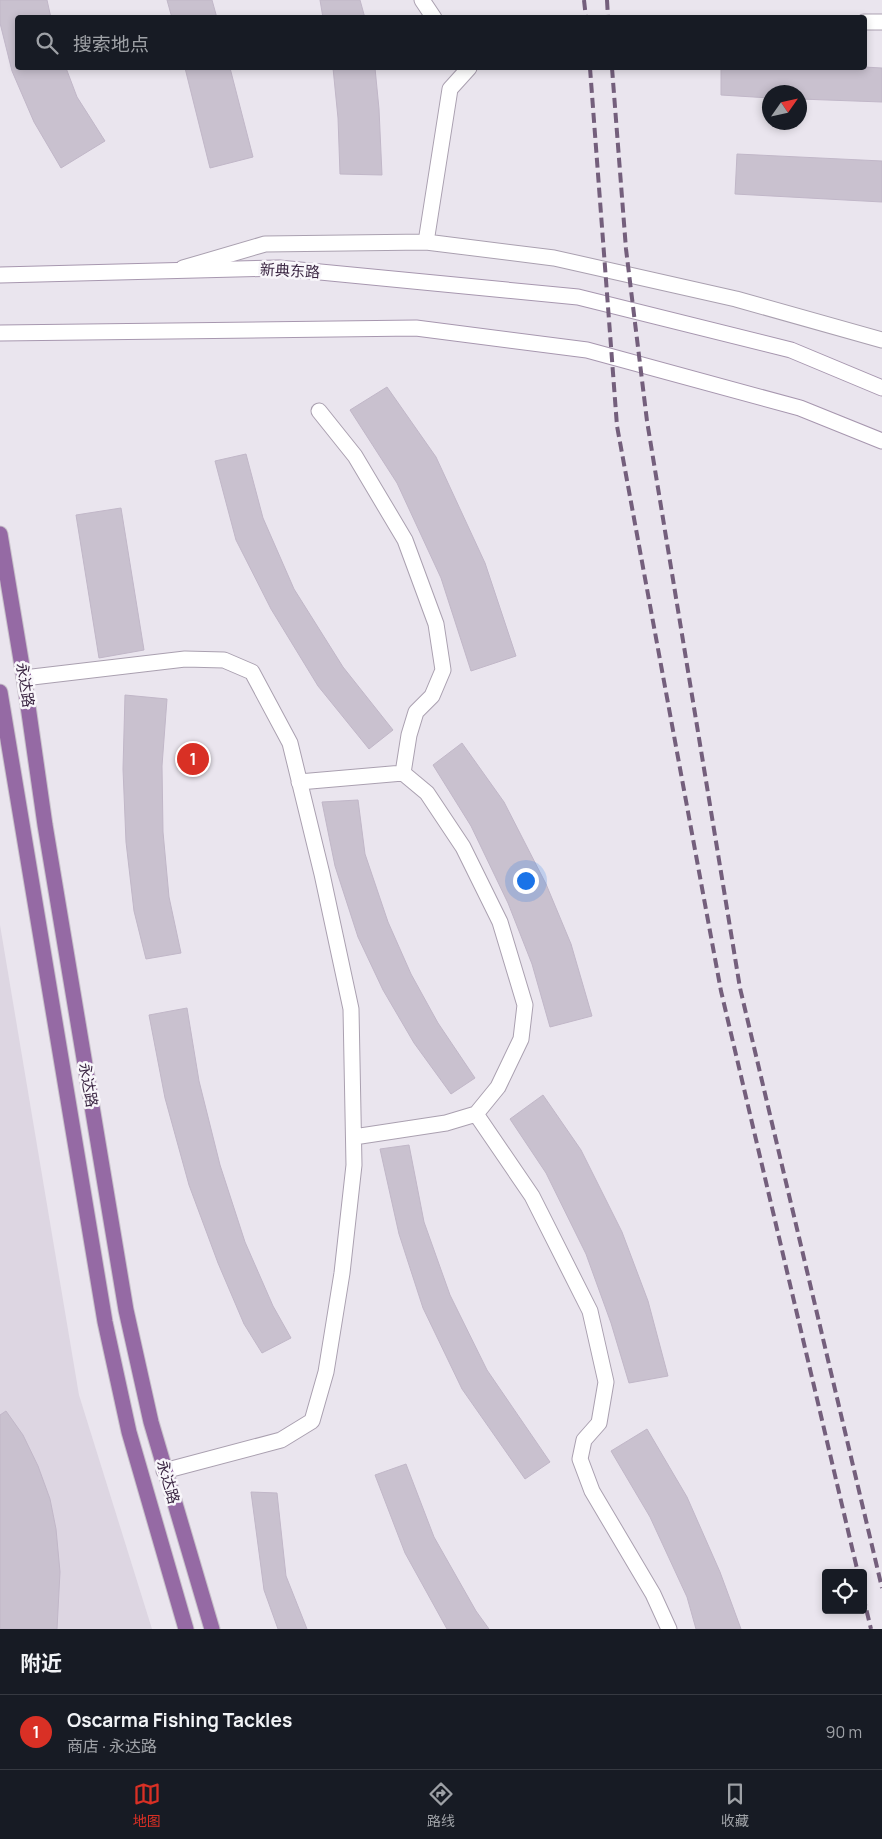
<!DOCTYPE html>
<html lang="zh">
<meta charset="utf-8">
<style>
:root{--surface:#171b24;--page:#20242c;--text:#f1f3f6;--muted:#9ea1a6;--line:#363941;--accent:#d93025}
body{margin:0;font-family:Manrope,"Noto Sans SC",sans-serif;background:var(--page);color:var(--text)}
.controls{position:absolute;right:15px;bottom:15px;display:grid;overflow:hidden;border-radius:5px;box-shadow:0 2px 8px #0003}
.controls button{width:45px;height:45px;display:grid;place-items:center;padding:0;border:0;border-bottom:1px solid var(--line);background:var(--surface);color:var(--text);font:25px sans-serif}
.compass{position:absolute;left:762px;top:85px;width:45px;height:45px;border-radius:50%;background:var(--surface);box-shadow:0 2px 8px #0003;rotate:56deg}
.you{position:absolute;left:525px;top:880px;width:18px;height:18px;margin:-12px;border:4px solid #fff;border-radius:50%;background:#1a73e8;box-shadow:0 0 0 8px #1a73e833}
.badge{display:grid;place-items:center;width:32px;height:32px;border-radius:50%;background:var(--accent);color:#fff;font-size:16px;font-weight:700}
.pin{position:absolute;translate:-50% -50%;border:2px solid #fff;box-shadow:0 1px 5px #0006}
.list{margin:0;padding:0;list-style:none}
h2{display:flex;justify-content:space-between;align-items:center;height:65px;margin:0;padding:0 20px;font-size:21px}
h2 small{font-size:16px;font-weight:400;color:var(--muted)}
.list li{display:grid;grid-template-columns:32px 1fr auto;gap:15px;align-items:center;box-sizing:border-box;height:75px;padding:0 20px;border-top:1px solid var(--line)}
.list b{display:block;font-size:19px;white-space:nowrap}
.list p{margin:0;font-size:16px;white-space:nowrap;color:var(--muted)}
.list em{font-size:16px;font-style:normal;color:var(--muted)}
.icon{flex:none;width:28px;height:28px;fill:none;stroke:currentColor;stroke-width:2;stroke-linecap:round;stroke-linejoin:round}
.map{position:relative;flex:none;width:882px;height:1629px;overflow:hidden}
.search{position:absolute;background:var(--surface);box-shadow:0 2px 8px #0003;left:15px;right:15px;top:15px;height:55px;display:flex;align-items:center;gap:12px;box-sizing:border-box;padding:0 18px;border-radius:5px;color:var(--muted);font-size:19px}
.sheet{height:140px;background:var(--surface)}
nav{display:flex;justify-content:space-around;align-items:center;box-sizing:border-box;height:70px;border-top:1px solid var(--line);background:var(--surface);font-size:14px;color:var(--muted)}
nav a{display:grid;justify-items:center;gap:2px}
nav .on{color:var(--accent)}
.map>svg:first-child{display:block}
.built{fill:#ddd6e2}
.building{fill:#c9c1cf;stroke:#c1b7c8}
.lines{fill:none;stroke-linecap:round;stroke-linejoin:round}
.lane-casing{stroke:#aaa0b0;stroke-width:17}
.street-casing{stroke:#aaa0b0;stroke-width:17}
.secondary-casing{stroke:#a797af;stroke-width:17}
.primary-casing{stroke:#c8c2ca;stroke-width:17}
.lane{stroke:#fff;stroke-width:15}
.street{stroke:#fff;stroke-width:15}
.secondary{stroke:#fff;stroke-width:15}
.primary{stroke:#956aa4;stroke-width:15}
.rail{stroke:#745f7c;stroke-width:4;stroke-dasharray:10 5;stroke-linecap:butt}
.labels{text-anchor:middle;stroke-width:5;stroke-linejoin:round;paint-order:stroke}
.street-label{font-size:15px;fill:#392441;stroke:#f8f6fa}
</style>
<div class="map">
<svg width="882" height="1629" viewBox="0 0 882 1629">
<rect width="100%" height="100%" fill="#eae5ee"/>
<path class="built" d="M 0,925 L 79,1395 L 152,1629 L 0,1629 Z"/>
<path class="building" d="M 0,0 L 47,0 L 51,18 L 18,18 L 18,68 L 66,68 L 77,97 L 105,141 L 61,168 L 34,122 L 12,71 L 0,23 Z
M 167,0 L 212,0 L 217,18 L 172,18 Z
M 320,0 L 360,0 L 365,18 L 323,18 Z
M 864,67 L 882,68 L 882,102 L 800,99 L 800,92 L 770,92 L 770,98 L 721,95 L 721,68 Z
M 185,68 L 230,68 L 253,157 L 210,168 Z
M 333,68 L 375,68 L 379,109 L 382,175 L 340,174 L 338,118 Z
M 737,154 L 882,161 L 882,202 L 735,194 Z
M 387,387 L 436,457 L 485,563 L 516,656 L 471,671 L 441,578 L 397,483 L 350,410 Z
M 246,454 L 263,518 L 294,589 L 343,667 L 393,730 L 369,749 L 318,686 L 271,609 L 236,540 L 215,461 Z
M 121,508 L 144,650 L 99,658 L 76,515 Z
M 125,695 L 167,699 L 162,766 L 163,832 L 169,897 L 181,953 L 146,959 L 134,911 L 126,842 L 123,769 Z
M 462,743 L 504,802 L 546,884 L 571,944 L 592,1016 L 550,1027 L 532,964 L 508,903 L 471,826 L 433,765 Z
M 358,800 L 365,854 L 388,922 L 411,974 L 438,1023 L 475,1078 L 451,1094 L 414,1043 L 383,990 L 358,937 L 335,866 L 322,802 Z
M 187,1008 L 199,1081 L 220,1165 L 245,1242 L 273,1306 L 291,1338 L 262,1353 L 244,1324 L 218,1263 L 189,1185 L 165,1098 L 149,1015 Z
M 543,1095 L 581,1150 L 622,1232 L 648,1301 L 668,1376 L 629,1383 L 611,1323 L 586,1254 L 546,1173 L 510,1119 Z
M 409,1145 L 424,1222 L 450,1295 L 487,1370 L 550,1462 L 525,1479 L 462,1389 L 423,1308 L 399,1234 L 380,1149 Z
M 6,1411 L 23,1435 L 38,1466 L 50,1499 L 56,1529 L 60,1572 L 57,1629 L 0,1629 L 0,1415 Z
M 647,1429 L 687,1497 L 720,1572 L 741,1629 L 696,1629 L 687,1597 L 650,1517 L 611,1451 Z
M 406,1464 L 434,1537 L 476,1611 L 489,1629 L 447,1629 L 405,1553 L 375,1475 Z
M 251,1492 L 277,1493 L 286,1576 L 307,1629 L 278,1629 L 264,1590 Z"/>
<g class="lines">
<g class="lane-casing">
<path id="lane" d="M 422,0 L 434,18
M 319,411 L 355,456 L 405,540 L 436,624 L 443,670 L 432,696 L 416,712 L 409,735 L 403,773
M 24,678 L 185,659 L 224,660 L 252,672 L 290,743 L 322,874 L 351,1009 L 354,1165 L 342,1273 L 326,1372 L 312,1421 L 281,1440 L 164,1471
M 299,782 L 403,773 L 427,793 L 463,847 L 500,922 L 525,1005 L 521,1039 L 498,1087 L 476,1114 L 446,1123 L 354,1137
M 476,1114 L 532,1196 L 590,1311 L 606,1382 L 599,1423 L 584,1440 L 580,1459 L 592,1491 L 653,1594 L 669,1629"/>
</g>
<g class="street-casing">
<path id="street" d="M 864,22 L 882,22
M 426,242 L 450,89 L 469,68
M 183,268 L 265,244 L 426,242 L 554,258 L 736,299 L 882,340"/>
</g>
<g class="secondary-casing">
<path id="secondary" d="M 0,275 L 279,268 L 578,297 L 791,350 L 882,388
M 0,333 L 416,328 L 587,350 L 800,408 L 882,441"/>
</g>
<g class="primary-casing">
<path id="primary" d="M 0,534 L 24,678 L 45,825 L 126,1310 L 151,1422 L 212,1629
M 0,692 L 105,1322 L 129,1432 L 186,1629"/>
</g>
<use href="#lane" class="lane"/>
<use href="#street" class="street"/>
<use href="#secondary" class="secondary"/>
<use href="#primary" class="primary"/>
<path class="rail" d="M 584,0 L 586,18
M 607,0 L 608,18
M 590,68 L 617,426 L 721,991 L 858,1573
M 612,68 L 626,249 L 647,421 L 740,988 L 882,1588
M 863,1596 L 871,1629"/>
</g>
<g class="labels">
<g class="street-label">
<text transform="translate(290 271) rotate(3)" y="5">新典东路</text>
<text transform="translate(25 685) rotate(81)" y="5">永达路</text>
<text transform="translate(88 1085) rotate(80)" y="5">永达路</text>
<text transform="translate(168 1482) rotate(74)" y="5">永达路</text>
</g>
</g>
</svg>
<div class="controls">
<button><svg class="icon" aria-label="locate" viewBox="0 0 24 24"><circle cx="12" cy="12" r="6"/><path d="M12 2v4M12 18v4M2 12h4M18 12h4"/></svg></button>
</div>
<svg class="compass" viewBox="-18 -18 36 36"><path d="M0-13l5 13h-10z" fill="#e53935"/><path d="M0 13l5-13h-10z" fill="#9ea1a6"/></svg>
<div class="you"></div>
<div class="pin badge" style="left:193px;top:759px">1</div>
<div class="search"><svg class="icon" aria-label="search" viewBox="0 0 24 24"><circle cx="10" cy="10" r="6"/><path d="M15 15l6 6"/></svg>搜索地点</div>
</div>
<section class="sheet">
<h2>附近<small></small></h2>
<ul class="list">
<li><span class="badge">1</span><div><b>Oscarma Fishing Tackles</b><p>商店 · 永达路</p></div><em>90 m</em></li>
</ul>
</section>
<nav>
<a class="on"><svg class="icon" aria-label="map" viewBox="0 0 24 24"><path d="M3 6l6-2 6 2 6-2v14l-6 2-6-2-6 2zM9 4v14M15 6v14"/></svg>地图</a>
<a><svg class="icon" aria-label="directions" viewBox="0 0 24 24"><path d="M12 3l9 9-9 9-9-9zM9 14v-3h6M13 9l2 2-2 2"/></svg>路线</a>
<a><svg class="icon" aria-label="saved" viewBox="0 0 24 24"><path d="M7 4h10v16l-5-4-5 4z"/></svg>收藏</a>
</nav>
